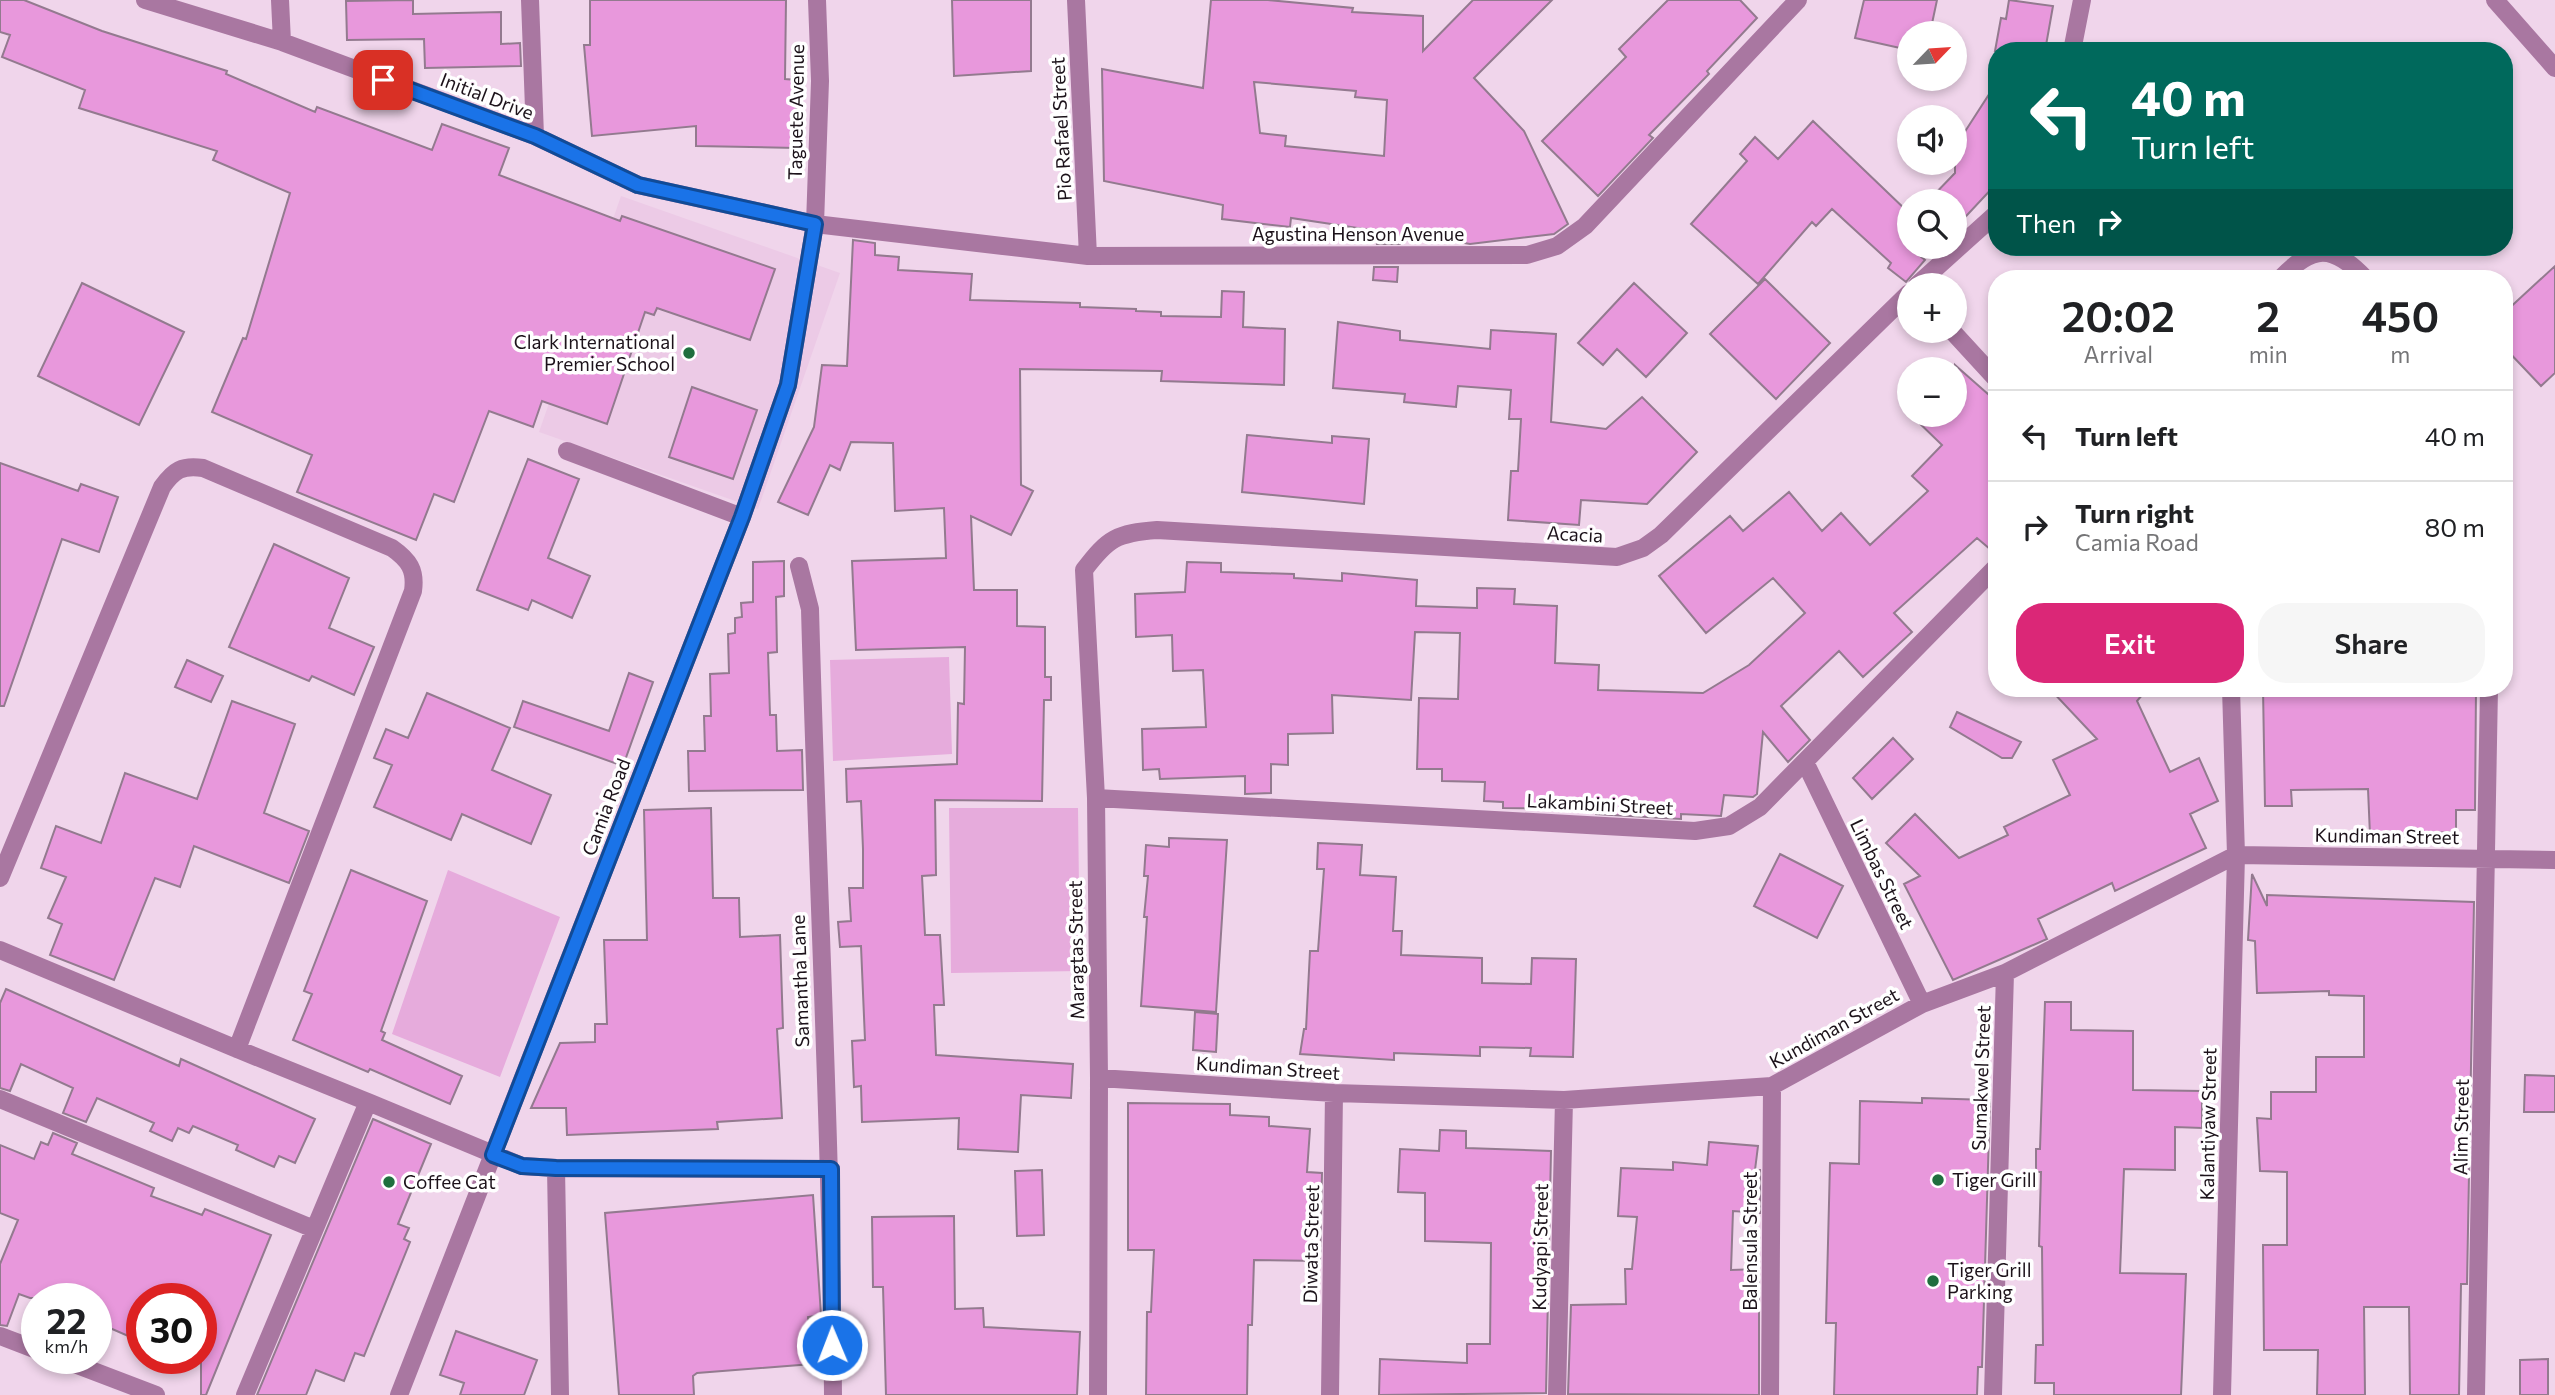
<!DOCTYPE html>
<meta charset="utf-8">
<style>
body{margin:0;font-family:Commissioner,sans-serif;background:#f6f6f6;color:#202124;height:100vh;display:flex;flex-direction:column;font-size:26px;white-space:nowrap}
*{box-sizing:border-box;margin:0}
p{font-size:23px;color:#757577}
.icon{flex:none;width:38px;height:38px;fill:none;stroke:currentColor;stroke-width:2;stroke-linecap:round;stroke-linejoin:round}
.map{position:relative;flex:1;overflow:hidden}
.details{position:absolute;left:1988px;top:270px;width:525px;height:427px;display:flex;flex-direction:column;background:#fff;border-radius:28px;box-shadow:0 4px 10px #0003}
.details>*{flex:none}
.top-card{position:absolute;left:1988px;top:42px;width:525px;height:214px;border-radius:28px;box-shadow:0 4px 10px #0003;background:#00695c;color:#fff;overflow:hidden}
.needle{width:46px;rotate:65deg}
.controls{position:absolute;left:1897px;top:21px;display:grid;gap:14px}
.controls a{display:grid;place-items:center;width:70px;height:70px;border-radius:50%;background:#fff;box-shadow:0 4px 10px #0003;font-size:35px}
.speed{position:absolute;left:21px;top:1283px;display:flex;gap:14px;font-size:35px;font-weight:700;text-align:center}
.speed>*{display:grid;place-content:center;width:91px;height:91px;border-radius:50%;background:#fff;box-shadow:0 4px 10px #0003;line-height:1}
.speed small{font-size:18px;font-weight:400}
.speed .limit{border:10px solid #d22;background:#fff;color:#111}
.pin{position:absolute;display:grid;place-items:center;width:60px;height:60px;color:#fff;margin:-30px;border-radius:14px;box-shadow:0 4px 10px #0006}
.me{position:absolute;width:77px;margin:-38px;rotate:359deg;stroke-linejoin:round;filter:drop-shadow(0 0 5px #0008)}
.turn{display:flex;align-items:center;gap:24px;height:147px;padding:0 28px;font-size:32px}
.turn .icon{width:91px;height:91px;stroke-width:2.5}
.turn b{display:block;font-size:49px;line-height:60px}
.then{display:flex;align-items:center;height:66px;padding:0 28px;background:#0003;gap:14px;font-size:26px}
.eta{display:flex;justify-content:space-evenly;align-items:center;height:119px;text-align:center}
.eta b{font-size:42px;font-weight:600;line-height:49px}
.cta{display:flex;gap:14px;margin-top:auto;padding:14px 28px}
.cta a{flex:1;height:80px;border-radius:28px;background:#db2777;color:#fff;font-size:28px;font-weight:600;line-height:80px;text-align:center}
.cta a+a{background:#f6f6f6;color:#202124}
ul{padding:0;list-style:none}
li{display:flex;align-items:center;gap:21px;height:91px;padding:0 28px;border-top:2px solid #e0e0e0}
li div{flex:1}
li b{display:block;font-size:26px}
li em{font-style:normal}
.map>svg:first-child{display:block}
.built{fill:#eccae6}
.green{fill:#e6abdc}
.building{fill:#e898dc;stroke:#937a8f;stroke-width:2;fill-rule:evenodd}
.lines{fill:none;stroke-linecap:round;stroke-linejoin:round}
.minor{stroke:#a977a1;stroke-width:18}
.route-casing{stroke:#114b97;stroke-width:18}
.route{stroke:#1a73e8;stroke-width:12}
.poi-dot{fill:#1f6e3e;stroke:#fff;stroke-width:2.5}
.labels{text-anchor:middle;stroke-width:7;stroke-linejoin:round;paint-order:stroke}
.street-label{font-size:19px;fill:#1c121a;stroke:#fff}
.poi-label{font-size:19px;fill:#1c121a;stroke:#fff;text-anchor:start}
</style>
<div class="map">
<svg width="2555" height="1395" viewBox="0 0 2555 1395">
<rect width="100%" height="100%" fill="#f0d5eb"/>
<path class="built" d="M621,196l219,77 -82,236 -219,-77z"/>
<path class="green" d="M949,657l3,97 -119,7 -3,-101z
M949,808h129l2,163 -129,2z
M448,870l112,47 -60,160 -108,-43z"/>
<path class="building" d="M0,0h24l78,31 125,40 -1,3 89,38 2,-5 115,43 10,-26 67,24 -10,27 121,46 2,-5 153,53 -25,71 -93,-32 -3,7 -9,-3 -38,112 -65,-23 -9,26 -44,-16 -35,91 -20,-8 -18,46 -119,-48 15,-37 -100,-43 31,-74 3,1 44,-146 -77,-33 4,-9 -138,-43 6,-18 -83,-33 8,-22 -10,-3z
M413,0v14l88,-2v32l19,-1 1,23 -96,2 -1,-29 -77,1 -1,-39z
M590,0h196l-1,79 12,1 -1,68 -100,-2v-20l-104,10 -8,-91h6z
M952,0h79v71l-77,5z
M1211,0h57l85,8 -1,4 71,4v35l50,-51h79l-78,78 50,53 44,93 -14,10 -84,10 -68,-12 -2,12h-23l1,-13 -87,-13 -1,9 -68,-8 1,-14 -119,-24 -2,-112 101,19zM1254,82l102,9 -1,6 32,3 -3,56 -99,-10 1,-10 -26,-3z
M1668,0h72l17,18 -50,53 2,3 -60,61 4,3 -55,58 -56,-55 84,-84 -7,-8z
M1864,0h73l-7,33h-21v17l-54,-12z
M2009,0l44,6 -8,45h-50l6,-33 5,1z
M1997,82v101l-42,45v-27h-27l27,-28v-26z
M1813,121l96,92v34l16,13 -19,22 -18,-14 3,-5 -59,-54 -16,17 -4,-4 -54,62 -67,-60 56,-63 -7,-7 15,-17 23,22z
M853,240l22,3v12l24,2 -1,13 74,4 -2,26 110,3v4l56,2v2l25,1v4l60,1 1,-26 22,1 -1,35 42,2 -1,56 -123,-4 1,-10 -142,-2 1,116 12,6 -22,44 -40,-19 3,74h43v36l28,1v50h6v23h-7l-2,101 -107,-1 1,75 -14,1 3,59h15l4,70h-10l2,50 137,9 -2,34 -50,-3 -3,57 -60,-3 1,-31 -97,4 -1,-36 -7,1 -2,-46 13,-1 -4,-94 -21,1 -2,-25 13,-1 -2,-33h14v-39l-2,-48 -14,1 -1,-33 111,-5 1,-61 6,1 1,-57 -109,3 -4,-89 94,-3 -2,-50 -49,3 -2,-68 -42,-1 -11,28 -10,-5 -22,50 -30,-13 36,-75 8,-62 25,1z
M2555,266v107l-14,13 -37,-39v-34z
M1374,267h24l-1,15 -24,-2z
M1765,279l65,64 -54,56 -66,-65z
M82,283l102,49 -45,93 -101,-49z
M1634,283l53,50 -41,44 -29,-28 -14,16 -25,-22z
M1338,322l62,9v9l90,9 1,-19 65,4 -5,88 55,7 36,-32 55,55 -50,52 -66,-4 -2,25 -71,-5 3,-49h7l3,-52h-12l2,-29 -53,-4 -2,21 -52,-5 1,-8 -72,-6z
M1955,365l42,37v153l-20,-17 -83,75 18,19 -49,45 -24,-26 -58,55 29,34 -22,22 -25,-30 -6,62 -4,3 -29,-2 -3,21 -40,-2v5l-85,-5v-5l-93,-1v-6l-19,-1 1,-19 -43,-1v-12h-25l2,-71 39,1 2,-66 -45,-1 -4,68 -79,-5 1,38 -45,1v31l-17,-1v29l-26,1v-18l-85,3 -1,-10 -16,1 -1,-41 64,-2 -3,-57 -30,1 -1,-36 -36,2 -1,-43 50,-2 2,-30 34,1v9l73,2v4l48,3v-8l75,7 -1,26 61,2v-20l38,1 -1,15 43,2 -2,57 44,2 -1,25 105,3 46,-28 56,-52 -32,-35 -67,55 -47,-57 71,-60 13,15 46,-39 33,39 19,-18 29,32 58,-54 -16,-15 30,-31 -31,-30h44z
M692,387l65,23 -24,69 -64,-22z
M1247,435l85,8v-7l37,3 -5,65 -122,-12z
M528,459l51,20 -31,79 42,18 -18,42 -40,-18 -4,10 -51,-20z
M0,463l78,28 3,-7 37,13 -19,55 -37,-13 -58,167h-4z
M274,544l75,34 -20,50 45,19 -20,48 -42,-19 -3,5 -80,-34z
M784,561v35l-8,1 1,55 -9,1 2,62h6l1,36 25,-1 1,40 -114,1 -1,-40h17l-1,-35h7l-1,-42 19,-1 -1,-39 7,-1v-15l7,-1 -1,-14 12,-1v-40z
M187,660l36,16 -12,26 -36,-15z
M629,673l24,9 -30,84 -109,-39 9,-26 86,30z
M2049,688h99l-11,13 33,71 29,-14 19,43 -28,13 16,34 -91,43 -3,-8 -74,36 9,20 -94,41 -49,-96 16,-8 -34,-33 29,-29 44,44 49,-23 -4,-8 66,-32 -17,-35 44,-21z
M2263,688h213l-1,122h-19v22l-86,3 -2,-46 -77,1 1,16h-27z
M427,693l83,35 -18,42 59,25 -20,49 -69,-30 -11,26 -77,-33 18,-42 -18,-7 12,-29 22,9z
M232,701l63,23 -31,89 45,18 -20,52 -95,-37 -14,41 -25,-9 -41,102 -64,-25 12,-31 -14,-6 18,-41 -25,-9 15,-42 45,17 24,-70 72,26z
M1957,712l64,30 -9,16h-10l-52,-31z
M1893,738l20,21 -41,40 -19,-21z
M711,808l2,90h26l1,39 40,-2 3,93 -6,1 5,89 -65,4 1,7 -151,6 -1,-27h-35l29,-65 35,-1v-18h12l-3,-84h43l-3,-130z
M1169,838l58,2 -11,172 -75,-6 6,-89h-3l4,-41h-4l2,-31 23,2z
M1318,843l44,2 -2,30 36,2 -3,54h9l-1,24 81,3v25l49,1 1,-26 44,1 -3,98 -43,-1 1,-8 -51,-1v9l-86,-3v7l-94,-6 4,-25h2l4,-78h8l6,-82h-7z
M1780,854l63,32 -26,52 -63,-32z
M351,870l76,31 -46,130 4,2 -3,7 80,36 -12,28 -80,-35 -2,3 -75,-32 19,-46 -8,-3z
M2252,874l15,32v-11l207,7 -7,382h-6l-2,111h-49l-1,-88h-45l1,88h-48l1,-45h-54l-1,-105h24v-73l-27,-1 -3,-53 14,1v-27h45v-35h48v-61l-35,-1v-4l-72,2 -2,-52 -7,-1z
M6,989l173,77 2,-7 134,60 -20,44 -16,-7 -5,11 -38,-17 2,-5 -45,-19 -4,7 -11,-5 -6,13 -22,-10 4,-8 -57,-25 -11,24 -23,-9 10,-25 -52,-24 -11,27 -10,-3v-85z
M2045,1002h26v28l62,1v59l69,1v37l-27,-1v43l-51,-1 -4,104 66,1 -5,121h-127v-12h-19l1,-38h7l-1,-98 -3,-1 2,-74h-5v-23h4z
M1195,1012l23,2 -2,38 -23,-2z
M2525,1075l30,1v36h-31z
M1922,1098l68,2 -8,267h-4l-1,28h-143l2,-72h-10l4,-160 29,1 1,-63 62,2z
M1128,1103l102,1v11l39,2v9l41,3 -3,43 15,1 -2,88 -66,-1 -2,65h-4l-1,70h-101l1,-83h4l3,-62h-26z
M373,1119l58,25 -33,80 11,4 -5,11 6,3 -46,114 -9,-3 -11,28 -28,-11 -10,25h-49z
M1440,1130l26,1v17l85,3 -5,242 -167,2 1,-36 87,4v-19h23l1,-101 -66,-2v-48l-27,-1 2,-43 39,2z
M53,1133l24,10 -5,11 82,34 -3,8 51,19 3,-6 66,26 -65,160h-5v-97h-59v44l-46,-20v-24h-66l-11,-4 -12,32 -7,-1v-61l18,-44 -18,-7v-68l34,14 7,-17 7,3z
M1709,1142l49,4 -3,24h5v43l-27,-2 -2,59 28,-1v126l-191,-1 3,-89 55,-1 -1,-35h7l5,-52 -19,-1 3,-48 52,2v-8l34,3z
M1042,1170l2,65 -27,1 -2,-65z
M813,1195l8,120 -13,2 4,47 -115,9 -4,3 1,19h-75l-14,-182z
M954,1216l1,93 28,-1 1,19 96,5 -3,63h-191l-3,-108h-10l-1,-70z
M456,1331l81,29 -13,35h-64l4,-12 -24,-8z
M2548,1359v36h-28v-35z"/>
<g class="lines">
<path class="minor" d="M145,0l137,42 253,94 103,49 177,39 273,32 439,-1 30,-9 28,-20 213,-226
M280,0l2,42
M530,0l5,136
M1076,0l12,256
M2495,0l60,68
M2072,51l10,-51
M2281,278c32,-33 51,-34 84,0
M1917,285l80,-72
M1952,331l45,49
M567,451l175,66
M799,566l11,43c7,262 21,524 23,786
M1805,762l117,242
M1096,798l599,33 34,-5 31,-19 237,-241
M0,878l162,-391c12,-17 20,-22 41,-19l189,80c17,12 24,22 21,43l-176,458 -237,-99
M237,1049l131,53 -123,293
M1099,1078l235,15 230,7 208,-14 150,-82 83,-31 231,-118 319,5
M0,1099l314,130
M368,1102l154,64 34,2
M0,1336l37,14
M59,1358l97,37
M399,1395l343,-878 46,-132 27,-161 5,-143 -3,-81
M560,1395l-4,-227 275,1
M1098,1395l1,-317 -3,-280 -12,-228c24,-32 33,-37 73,-40l460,27 26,-9 18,-13 248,-242
M1330,1395l4,-302
M1557,1395l7,-295
M1770,1395l2,-309
M1993,1395l12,-422
M2222,1395l14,-540 -5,-167
M2476,1395l13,-707"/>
</g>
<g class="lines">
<defs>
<path id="route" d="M383,80l152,56 103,49 177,39 -27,161 -46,132 -249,638 29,11 34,2 275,1 1,176"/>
</defs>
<use href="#route" class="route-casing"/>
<use href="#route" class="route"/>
</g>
<g class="poi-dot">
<circle cx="689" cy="353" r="7"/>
<circle cx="1938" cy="1180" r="7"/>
<circle cx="389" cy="1182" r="7"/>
<circle cx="1933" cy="1281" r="7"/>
</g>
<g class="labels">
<g class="street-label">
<text transform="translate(487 96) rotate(21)" y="7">Initial Drive</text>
<text transform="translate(796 112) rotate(-89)" y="7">Taguete Avenue</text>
<text transform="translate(1061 129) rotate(-93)" y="7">Pio Rafael Street</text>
<text x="1358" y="241">Agustina Henson Avenue</text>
<text transform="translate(1575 534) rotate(3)" y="7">Acacia</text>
<text transform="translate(1600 804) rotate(3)" y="7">Lakambini Street</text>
<text transform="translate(606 807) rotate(-69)" y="7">Camia Road</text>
<text transform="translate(2387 836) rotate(1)" y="7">Kundiman Street</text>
<text transform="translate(1882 874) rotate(64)" y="7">Limbas Street</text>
<text transform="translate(1076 950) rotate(-91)" y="7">Maragtas Street</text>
<text transform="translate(800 981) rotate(-92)" y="7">Samantha Lane</text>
<text transform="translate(1834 1028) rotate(-29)" y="7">Kundiman Street</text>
<text transform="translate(1268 1068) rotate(4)" y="7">Kundiman Street</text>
<text transform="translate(1981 1078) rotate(-88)" y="7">Sumakwel Street</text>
<text transform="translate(2208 1124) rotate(-89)" y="7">Kalantiyaw Street</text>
<text transform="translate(2461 1127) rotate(-89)" y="7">Alim Street</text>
<text transform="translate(1750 1241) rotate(-90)" y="7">Balensula Street</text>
<text transform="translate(1311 1244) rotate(-89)" y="7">Diwata Street</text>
<text transform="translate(1540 1247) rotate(-89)" y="7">Kudyapi Street</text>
</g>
<g class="poi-label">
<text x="675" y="349" text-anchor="end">Clark International<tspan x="675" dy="22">Premier School</tspan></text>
<text x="1952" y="1187">Tiger Grill</text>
<text x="403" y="1189">Coffee Cat</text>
<text x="1947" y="1277">Tiger Grill<tspan x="1947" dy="22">Parking</tspan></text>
</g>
</g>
</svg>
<div class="controls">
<a><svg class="needle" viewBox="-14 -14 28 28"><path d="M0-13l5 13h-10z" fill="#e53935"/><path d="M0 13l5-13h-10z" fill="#757577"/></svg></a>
<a><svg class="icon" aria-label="sound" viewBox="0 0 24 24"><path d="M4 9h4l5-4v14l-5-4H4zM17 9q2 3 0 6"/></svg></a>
<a><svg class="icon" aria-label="search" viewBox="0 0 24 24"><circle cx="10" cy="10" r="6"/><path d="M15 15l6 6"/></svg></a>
<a>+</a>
<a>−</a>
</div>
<div class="speed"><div>22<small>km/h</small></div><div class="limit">30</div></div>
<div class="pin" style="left:383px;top:80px;background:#d93025"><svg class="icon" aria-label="arrive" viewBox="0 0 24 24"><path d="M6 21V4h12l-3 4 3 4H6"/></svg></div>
<svg class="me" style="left:832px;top:1345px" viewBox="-20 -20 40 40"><circle r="17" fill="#1a73e8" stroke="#fff" stroke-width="3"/><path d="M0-11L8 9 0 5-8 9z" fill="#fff"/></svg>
<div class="top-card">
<div class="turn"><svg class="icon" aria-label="left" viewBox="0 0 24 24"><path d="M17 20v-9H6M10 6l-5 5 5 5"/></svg><div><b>40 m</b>Turn left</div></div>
<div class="then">Then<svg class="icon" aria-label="right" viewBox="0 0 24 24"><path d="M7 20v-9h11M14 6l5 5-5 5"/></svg></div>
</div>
<section class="details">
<div class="eta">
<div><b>20:02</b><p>Arrival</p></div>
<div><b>2</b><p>min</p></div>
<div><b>450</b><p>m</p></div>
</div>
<ul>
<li><svg class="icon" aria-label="left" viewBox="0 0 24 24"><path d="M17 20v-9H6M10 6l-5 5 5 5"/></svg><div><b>Turn left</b></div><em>40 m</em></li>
<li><svg class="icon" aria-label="right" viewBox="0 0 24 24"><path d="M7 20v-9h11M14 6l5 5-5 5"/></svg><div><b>Turn right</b><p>Camia Road</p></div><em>80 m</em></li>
</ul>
<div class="cta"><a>Exit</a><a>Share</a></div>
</section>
</div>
